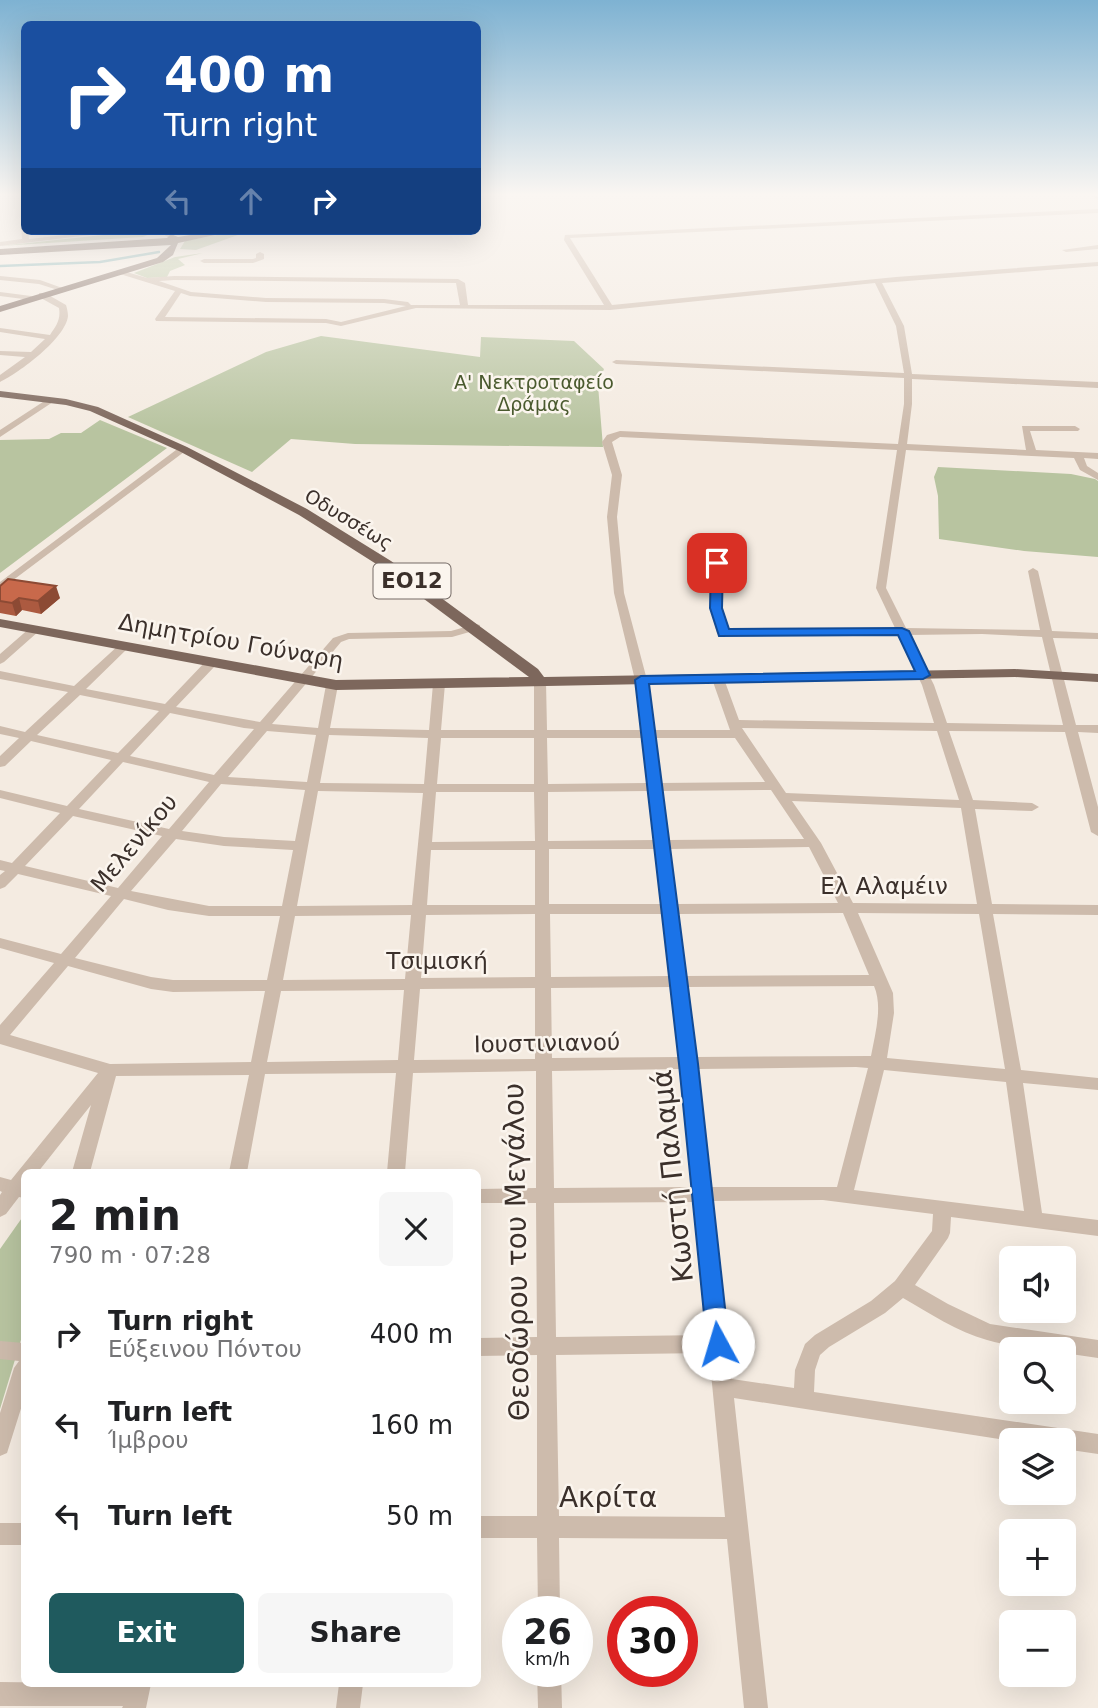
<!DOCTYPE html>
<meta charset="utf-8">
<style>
body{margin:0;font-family:"DejaVu Sans",sans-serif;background:#f6f6f6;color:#202124;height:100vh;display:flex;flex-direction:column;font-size:26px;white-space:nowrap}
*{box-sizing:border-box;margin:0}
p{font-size:23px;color:#757577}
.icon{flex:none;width:38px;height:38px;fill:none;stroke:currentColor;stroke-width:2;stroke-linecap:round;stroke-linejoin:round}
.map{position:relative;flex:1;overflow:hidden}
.sheet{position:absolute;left:21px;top:1169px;width:460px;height:518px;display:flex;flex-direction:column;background:#fff;border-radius:10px;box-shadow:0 7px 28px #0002}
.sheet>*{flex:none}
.top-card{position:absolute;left:21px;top:21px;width:460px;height:214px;border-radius:10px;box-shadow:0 7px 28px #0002;background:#1a4fa0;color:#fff;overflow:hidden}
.controls{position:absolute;left:999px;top:1246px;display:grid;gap:14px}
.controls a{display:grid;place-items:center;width:77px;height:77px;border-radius:10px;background:#fff;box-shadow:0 7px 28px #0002;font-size:35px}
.speed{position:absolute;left:502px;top:1596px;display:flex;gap:14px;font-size:35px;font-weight:700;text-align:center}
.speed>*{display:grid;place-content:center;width:91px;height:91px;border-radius:50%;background:#fff;box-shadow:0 7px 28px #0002;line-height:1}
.speed small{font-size:18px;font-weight:400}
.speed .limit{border:10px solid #d22;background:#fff;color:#111}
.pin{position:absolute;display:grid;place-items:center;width:60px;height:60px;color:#fff;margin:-30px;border-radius:14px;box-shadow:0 4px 10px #0006}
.me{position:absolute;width:77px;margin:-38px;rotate:354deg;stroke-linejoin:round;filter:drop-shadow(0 0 5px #0008)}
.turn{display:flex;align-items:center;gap:24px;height:147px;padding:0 28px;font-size:32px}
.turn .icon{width:91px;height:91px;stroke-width:2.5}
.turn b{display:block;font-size:49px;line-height:60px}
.lanes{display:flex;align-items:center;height:66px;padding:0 28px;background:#0003;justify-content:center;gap:35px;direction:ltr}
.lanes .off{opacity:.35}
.round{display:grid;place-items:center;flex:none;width:74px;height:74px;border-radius:10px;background:#f6f6f6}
.overview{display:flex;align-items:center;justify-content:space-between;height:119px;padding:0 28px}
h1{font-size:42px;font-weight:700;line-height:52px}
.action{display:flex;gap:14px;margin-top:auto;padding:14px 28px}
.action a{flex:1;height:80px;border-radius:10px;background:#1f5a5e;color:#fff;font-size:28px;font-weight:700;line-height:80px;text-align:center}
.action a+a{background:#f6f6f6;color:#202124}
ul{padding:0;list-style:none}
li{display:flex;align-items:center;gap:21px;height:91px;padding:0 28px}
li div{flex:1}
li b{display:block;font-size:26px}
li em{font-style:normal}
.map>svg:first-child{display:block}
.green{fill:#b8c4a0}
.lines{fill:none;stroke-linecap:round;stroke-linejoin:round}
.stream{stroke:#7fb0b2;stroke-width:2.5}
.minor{fill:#cdbbac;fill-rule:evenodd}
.major{fill:#7d675c;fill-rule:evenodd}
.wall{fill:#ac5a40}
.shaded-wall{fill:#8c4a34}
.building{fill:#c8694b;stroke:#8c4a34;stroke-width:2}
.route{fill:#1a73e8;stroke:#114b97;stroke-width:2}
.labels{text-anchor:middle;stroke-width:5;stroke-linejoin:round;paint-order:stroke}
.far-park-label{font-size:19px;fill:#4a5a2e;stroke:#fbf5ee}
.far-street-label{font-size:19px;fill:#3b302b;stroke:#fbf5ee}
.shield{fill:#fbf5ee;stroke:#756b66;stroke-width:2}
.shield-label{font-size:21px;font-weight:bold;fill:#3b302b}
.street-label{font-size:23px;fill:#3b302b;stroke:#fbf5ee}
.near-street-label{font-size:28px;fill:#3b302b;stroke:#fbf5ee}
</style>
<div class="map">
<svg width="1098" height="1708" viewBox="0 0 1098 1708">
<rect width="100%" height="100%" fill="#f4ebe1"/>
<path class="green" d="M238,231h11l-53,19 -16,-1 5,-8z
M131,232l21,1 -9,4 -143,9z
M203,253l-25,6 7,6 -15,6 -3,6 -20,1 -13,-5 41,-16z
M321,336l159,21 1,-20 93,4 30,28 -6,16 5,62 -248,-3 -64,-5 -39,33 -124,-55 138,-65z
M100,420l67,28 -167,125v-133l49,-1 12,-6h20z
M938,467l133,7 24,5 3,2v76l-74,-6 -85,-12 -1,-43 -4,-19z
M24,1215v115l-24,79v-160z"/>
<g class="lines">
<path class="stream" d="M0,266l100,-4 59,-10"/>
<path class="minor" d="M1092,193h6v7l-2,-1z
M1098,209v4l-528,25 42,67 284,-28 202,-15v4l-216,17 22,43 8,48 186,8v6l-186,-9v25l-5,40 119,6 -4,-24h53l5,3 -2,2h-48l6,19 62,3v6l-14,-1 3,8 11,7v7l-18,-10 -6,-12 -168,-8 -20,138 20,40 134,2 -12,-59 5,-3 5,3 14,60 46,2v6l-45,-1 23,87h22v8l-20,-1 20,75v29l-7,-4 -26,-100 -116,-1 24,69 59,3 7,4 -7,4 -57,-2 17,95 106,1v10l-105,-1 28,156 77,8v12l-75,-7 19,130 56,7v16l-147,-19 -1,16 -2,5 -33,47 33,19 42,20 108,16v18l-34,-5v-4c-25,0 -53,-2 -77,-9 -29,-8 -58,-27 -84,-42l-18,15 -56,34 -9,8 -5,15 -1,22 284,42v20l-34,-5v-9l-52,1 -278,-43 34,310h-24l-17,-169 -168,-1 1,74h-22l-1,-74h-59v-22h59v-161l-59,1v-18l59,-1 -1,-134h-58v-14l58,-1v-117l-123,2 -8,99h-18l9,-99 -131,1 -18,98h-18l20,-97 -133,1 -26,96h-18l19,-67 -53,67h-14v26l-5,-1 -13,17 -6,3v-22l2,-3 -2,-1v-14l11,3 87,-107 -98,-29v-19l54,-62 -54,-15v-10l61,16 50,-58 -93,-22 -13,13 -5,2v-14l5,-4 -5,-1v-10l12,3 48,-50 -60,-15v-8l67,16 44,-46 -80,-19 -26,25 -5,1v-11l19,-18 -19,-4v-8l25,6 43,-40 -68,-13v-8l74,15 46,-42 4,-1 6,3 -2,2 -42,41 79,15 42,-44 4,-1 6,4 -2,3 -39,41 84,15 73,-84 15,-5 103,-2 25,-7 4,1v4l-28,8 -103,2 -8,3 -69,82 46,4 8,-43 6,-4 6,4 -8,43 99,2 4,-46 6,-4 6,4 -4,46h93v-48l6,-4 6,4 1,48h94l-6,-50 -21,-87 -7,-76 5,-42 -10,-33 5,-7 13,-4 278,13 6,-40v-26l-288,-14 -4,-2 4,-2 288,13 -8,-47 -21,-43 -265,27 -194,-2 -75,18 -15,-3 -170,-2 -1,-2 20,-28 -55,-17v-4l27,8 27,-2 284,3 7,4 3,22h136l-40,-65 1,-5zM174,280l282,3 4,22h-49l-3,-3 -24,-3 -118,-1 -75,-6 -32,-11zM181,293l9,3 76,6 118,1 22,3 -65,16 -15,-3 -161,-2zM620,437l277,13 -21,138 19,40 -167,2 -6,-22v-45l-5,-3 -5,3 -2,45 7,25 6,3 175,-1 24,50 12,38 -195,-3 -15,-41 -6,-4 -6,4 18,51h-76l-7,-50 -23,-87 -7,-76 5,-42 -10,-33zM982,634l60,3 21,88 -116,-2 -13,-38 -25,-50zM80,695l79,16 -41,42 -81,-18zM170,713l74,15 10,1 -40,46 -84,-19zM742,728l195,3 22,69 -173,-7zM267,731l49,4 -9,47 -79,-5zM329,735l99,3 -4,46 -104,-1zM441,738h93v46h-97zM547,738h95l5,45 -99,1zM655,738h80l30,44 -105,1zM123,762l86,20 -40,47 -90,-20zM221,784l84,6 -10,51 -71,-4 -42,-6zM771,790l33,49 -136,1 -7,-49zM318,791l105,2 -11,112 -115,1zM648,791l6,49 -106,1v-49zM436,792h98l1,49 -103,1zM792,801l169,7 16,96 -124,-1 -32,-60zM73,816l89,20 -44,52 -93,-22zM176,839l48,7 69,4 -11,56h-73l-78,-15zM809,847l29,56 -162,1 -7,-55zM549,849h106l7,55h-113zM431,850h104v55h-108zM124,899l44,11 41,6h71l-13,64h-94l-22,-3 -76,-19zM843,913l26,62 -183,1 -8,-62zM858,913l121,1 26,155 -118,-11 7,-45 -1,-20zM535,914v63l-114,1 5,-63zM550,914h113l7,62 -119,1zM411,915l-6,64 -122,1 12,-64zM68,966l83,23 22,3 92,-1 -14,71 -141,2 -100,-29zM874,986c9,21 1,48 -3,70l-175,1 -9,-70zM672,987l8,70 -128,1 -1,-70zM535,988v71l-121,1 6,-71zM404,990l-6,70 -131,2 14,-71zM856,1067l12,1 -31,119h-126l-13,-118zM681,1069l12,118 -139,1 -2,-117zM884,1070l122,12 18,129 -170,-21zM823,1200l110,14 -1,17 -37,50 -24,20 -56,34 -10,9 -10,26 -1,18 -62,-9 -20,-178zM694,1202l13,133 -151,2 -2,-134zM709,1353l16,164 -166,-1 -3,-161z
M24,223v8h4l1,8 71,-8h22l-122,15v-4l22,-3 -1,-14z
M159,231h8l7,6 -5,1z
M1098,245v4l-32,3 -4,-2z
M260,252l4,2v5l-11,4h-49l-4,-2 4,-2h49l3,-1v-4z
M0,276l40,4 25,9 -4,2 -22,-7 -39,-4z
M0,292l31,4 4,2 -4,2 -31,-4z
M39,293h6l21,12c1,3 2,8 2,11 -2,22 -49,57 -68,66v-7l25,-18 -25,-2v-4l31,1 14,-13 -45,-7v-4l50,7c6,-9 11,-15 9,-27l-20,-11z
M49,398l7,2 -56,37v-7z
M180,447l8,2 -188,141v-8z
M35,626l4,1v4l-35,31 -4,2v-10l31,-27z
M0,1341l24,2v56l-17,54 -7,3v-43l14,-45 5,-7 -19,-2z
M0,1523h24v22h-24z
M537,1671h24l1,37h-24z
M0,1682l151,2 -5,24h-24l1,-2h-123z
M339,1684h24l-3,24h-24z"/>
<path class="major" d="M215,231h19l-56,12 -5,12 -10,7 -163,50v-6l157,-48 14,-13 -171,10v-6l167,-11 4,-4 7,3z
M0,391l66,8 32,8 89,40 120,62 84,52 147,108 6,8 471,-8 83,5v8l-83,-5 -679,13 -336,-63v-8l336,61 193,-3 -148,-110 -82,-52 -120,-64 -89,-40 -24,-6 -66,-8z"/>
</g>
<path class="wall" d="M0,586l60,12 -19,16 -19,-4 -6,6 -16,-3z"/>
<path class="shaded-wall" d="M56,586l4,12 -19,16 -3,-13z
M19,598l3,12 -6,6 -4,-13z"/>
<path class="building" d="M8,579l48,7 -18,15 -19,-3 -7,5 -12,-2v-15z"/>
<linearGradient id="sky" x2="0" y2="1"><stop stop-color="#7eb2d2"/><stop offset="0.45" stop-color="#faf6f2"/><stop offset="1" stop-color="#faf6f2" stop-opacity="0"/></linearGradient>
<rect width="1098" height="432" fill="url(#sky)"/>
<path class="route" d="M717,559l6,4 -1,45 7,21 173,-1 7,3 21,44 -7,4 -274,5 49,380 31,280 -3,7 -8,3 -8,-3 -3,-7 -28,-280 -44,-384 6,-4 274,-5 -17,-36 -179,1 -9,-28 1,-45z"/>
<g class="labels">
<g class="far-park-label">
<text x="534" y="389">Α' Νεκτροταφείο<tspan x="534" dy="22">Δράμας</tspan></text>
</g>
<g class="far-street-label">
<text transform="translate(349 519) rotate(31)" y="7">Οδυσσέως</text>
</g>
<rect class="shield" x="373.5" y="563.5" width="77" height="35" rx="5"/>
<g class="shield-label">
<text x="412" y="588">ΕΟ12</text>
</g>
<g class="street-label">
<text transform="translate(231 641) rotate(10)" y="8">Δημητρίου Γούναρη</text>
<text transform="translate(134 843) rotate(-50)" y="8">Μελενίκου</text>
<text x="884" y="894">Ελ Αλαμέιν</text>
<text x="437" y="969">Τσιμισκή</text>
<text transform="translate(547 1043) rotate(-1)" y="8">Ιουστινιανού</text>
</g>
<g class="near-street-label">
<text transform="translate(672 1176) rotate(-96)" y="10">Κωστή Παλαμά</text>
<text transform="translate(516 1252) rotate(-91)" y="10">Θεοδώρου του Μεγάλου</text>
<text x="608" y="1507">Ακρίτα</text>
</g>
</g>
</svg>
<div class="controls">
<a><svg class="icon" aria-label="sound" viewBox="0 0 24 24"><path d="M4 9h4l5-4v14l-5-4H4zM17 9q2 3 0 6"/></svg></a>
<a><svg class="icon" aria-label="search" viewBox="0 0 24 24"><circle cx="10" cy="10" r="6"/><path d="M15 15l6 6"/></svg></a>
<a><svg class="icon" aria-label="layers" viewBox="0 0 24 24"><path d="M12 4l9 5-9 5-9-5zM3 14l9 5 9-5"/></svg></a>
<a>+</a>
<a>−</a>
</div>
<div class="speed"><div>26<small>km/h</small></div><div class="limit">30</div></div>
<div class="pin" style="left:717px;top:563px;background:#d93025"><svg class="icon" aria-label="arrive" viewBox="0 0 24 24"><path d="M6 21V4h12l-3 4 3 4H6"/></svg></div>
<svg class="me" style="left:718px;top:1344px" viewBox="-20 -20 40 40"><circle r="19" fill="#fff"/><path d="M0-13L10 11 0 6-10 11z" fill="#1a73e8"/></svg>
<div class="top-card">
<div class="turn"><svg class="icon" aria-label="right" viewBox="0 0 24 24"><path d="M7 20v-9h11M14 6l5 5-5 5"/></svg><div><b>400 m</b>Turn right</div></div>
<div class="lanes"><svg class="icon off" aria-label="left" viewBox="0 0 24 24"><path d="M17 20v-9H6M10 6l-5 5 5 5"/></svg><svg class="icon off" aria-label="ahead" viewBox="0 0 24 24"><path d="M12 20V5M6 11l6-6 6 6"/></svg><svg class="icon" aria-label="right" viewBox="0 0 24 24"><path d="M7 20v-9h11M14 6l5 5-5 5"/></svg></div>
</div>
<section class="sheet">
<div class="overview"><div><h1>2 min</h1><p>790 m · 07:28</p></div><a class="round"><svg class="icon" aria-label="close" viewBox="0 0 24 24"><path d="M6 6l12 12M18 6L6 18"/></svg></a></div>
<ul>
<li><svg class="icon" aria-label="right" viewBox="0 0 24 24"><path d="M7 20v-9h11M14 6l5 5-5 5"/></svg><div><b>Turn right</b><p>Εύξεινου Πόντου</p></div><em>400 m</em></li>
<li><svg class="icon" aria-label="left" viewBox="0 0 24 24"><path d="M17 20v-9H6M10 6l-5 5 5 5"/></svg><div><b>Turn left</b><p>Ίμβρου</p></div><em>160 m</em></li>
<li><svg class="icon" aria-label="left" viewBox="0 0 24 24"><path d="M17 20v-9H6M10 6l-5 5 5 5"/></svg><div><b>Turn left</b></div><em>50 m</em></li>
</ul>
<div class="action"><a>Exit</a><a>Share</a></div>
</section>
</div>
